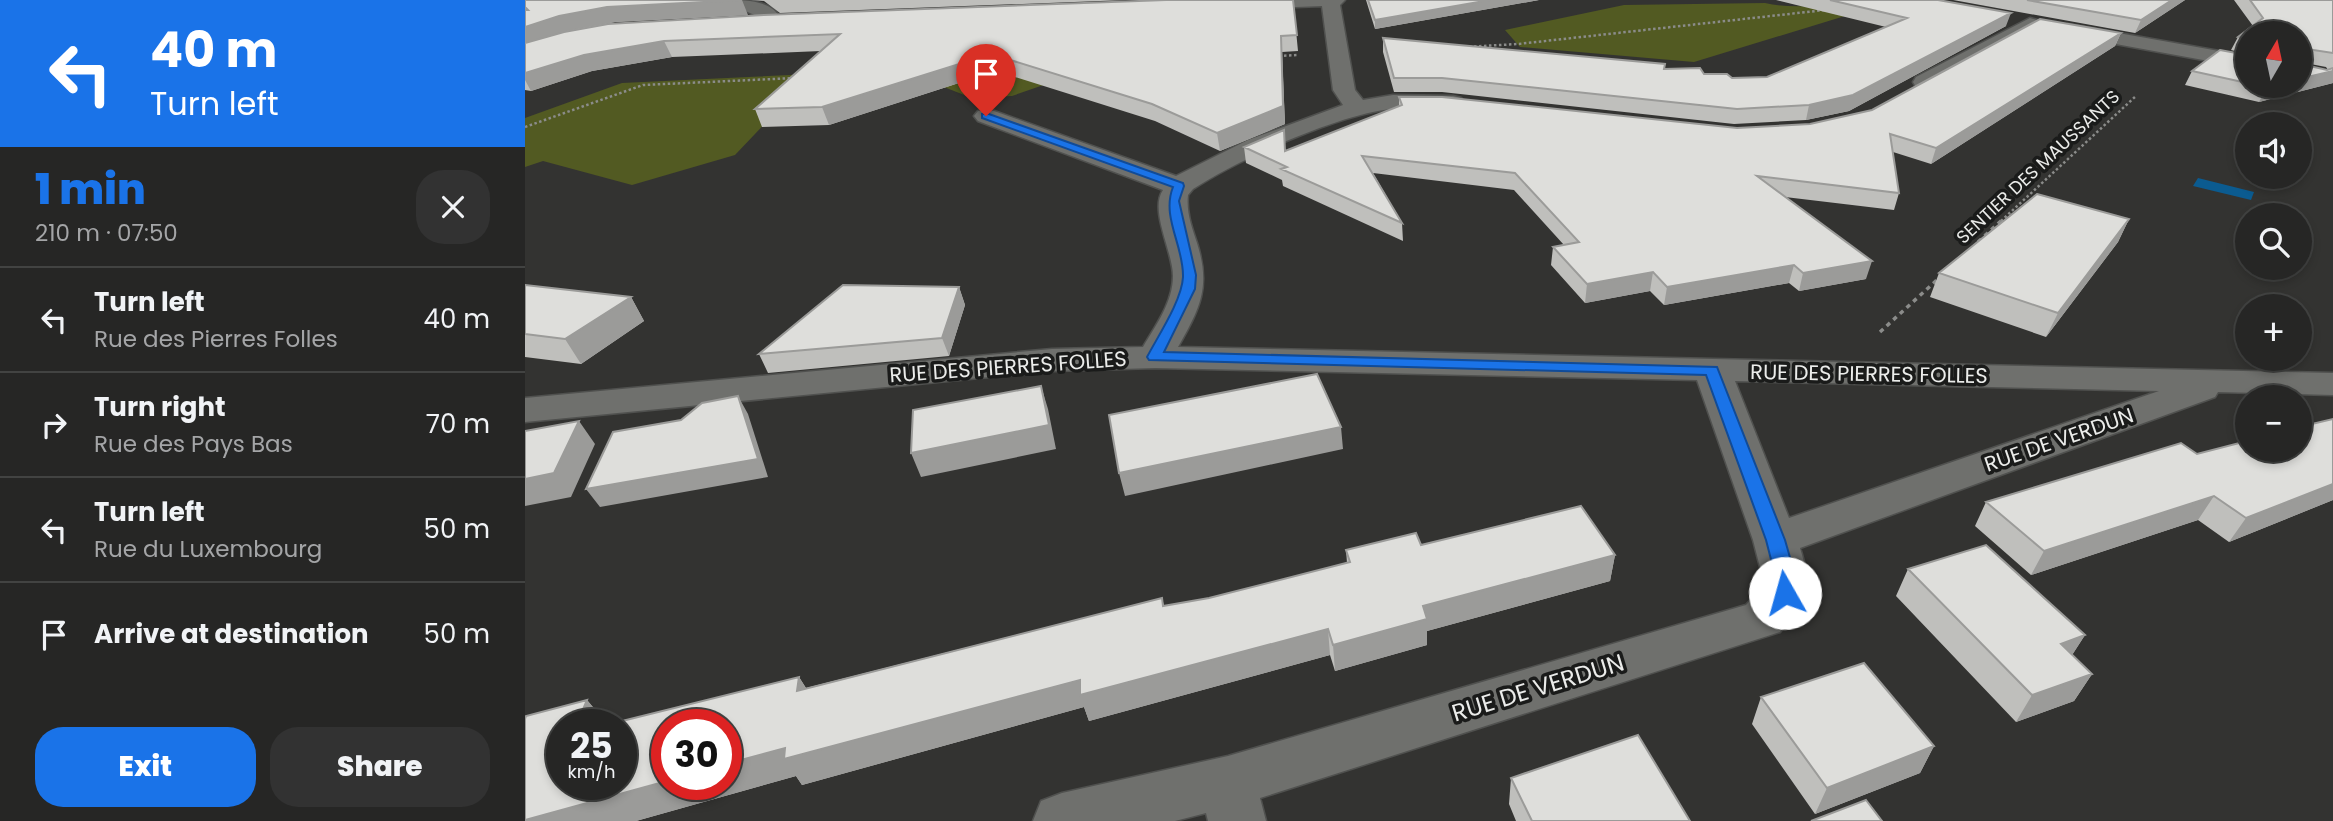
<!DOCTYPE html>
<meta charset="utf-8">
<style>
body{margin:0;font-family:Poppins,sans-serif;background:#323232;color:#f1f3f6;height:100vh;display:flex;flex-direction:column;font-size:26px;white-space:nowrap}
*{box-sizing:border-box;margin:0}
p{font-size:23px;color:#a4a5a7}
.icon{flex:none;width:38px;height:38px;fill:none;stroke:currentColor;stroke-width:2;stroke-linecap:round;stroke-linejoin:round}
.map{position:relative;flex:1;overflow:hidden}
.side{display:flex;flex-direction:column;background:#262625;width:525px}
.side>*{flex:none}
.banner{background:#1a73e8;color:#fff;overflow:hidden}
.needle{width:46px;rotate:9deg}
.buttons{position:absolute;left:1710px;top:21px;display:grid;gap:14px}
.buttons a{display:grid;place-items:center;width:77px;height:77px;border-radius:50%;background:#262625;box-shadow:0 4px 10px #0003,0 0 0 2px #424342;font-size:35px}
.speed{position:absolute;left:21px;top:709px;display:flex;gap:14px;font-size:35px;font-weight:700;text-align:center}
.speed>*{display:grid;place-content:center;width:91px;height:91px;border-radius:50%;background:#262625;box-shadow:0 4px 10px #0003,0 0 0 2px #424342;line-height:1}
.speed small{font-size:18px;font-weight:400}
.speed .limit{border:10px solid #d22;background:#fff;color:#111}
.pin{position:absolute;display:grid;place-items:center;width:60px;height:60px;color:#fff;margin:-72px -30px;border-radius:50% 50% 50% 0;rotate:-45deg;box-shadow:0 0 7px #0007}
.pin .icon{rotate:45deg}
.me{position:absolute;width:77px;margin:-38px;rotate:353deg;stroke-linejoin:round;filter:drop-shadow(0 0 5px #0008)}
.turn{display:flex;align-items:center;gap:24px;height:147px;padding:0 35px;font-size:32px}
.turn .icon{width:91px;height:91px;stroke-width:2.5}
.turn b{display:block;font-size:49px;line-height:60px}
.round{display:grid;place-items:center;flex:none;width:74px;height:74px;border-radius:28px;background:#323232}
.summary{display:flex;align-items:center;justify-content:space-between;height:119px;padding:0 35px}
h1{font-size:42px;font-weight:800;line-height:52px;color:#1a73e8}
.button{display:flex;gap:14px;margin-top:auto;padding:14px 35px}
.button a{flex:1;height:80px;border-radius:28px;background:#1a73e8;color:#fff;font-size:28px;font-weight:800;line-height:80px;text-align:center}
.button a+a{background:#323232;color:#f1f3f6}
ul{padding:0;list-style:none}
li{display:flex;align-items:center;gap:21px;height:105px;padding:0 35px;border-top:2px solid #424342}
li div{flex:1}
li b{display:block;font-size:26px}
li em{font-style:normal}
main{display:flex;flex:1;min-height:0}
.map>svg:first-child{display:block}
.green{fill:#525a22}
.water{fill:#0b5b90}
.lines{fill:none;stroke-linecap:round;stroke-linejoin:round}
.street-casing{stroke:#50514f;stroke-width:3}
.path-far1{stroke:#8b8c8a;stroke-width:2.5;stroke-dasharray:2.5 2.5;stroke-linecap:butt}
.path{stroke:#8b8c8a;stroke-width:3.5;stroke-dasharray:4.5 4.5;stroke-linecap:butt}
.street{fill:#6f706d;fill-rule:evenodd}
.wall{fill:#bfbfbc;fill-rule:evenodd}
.shaded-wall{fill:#9b9b99}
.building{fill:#dededb;stroke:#9b9b99;stroke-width:2}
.route{fill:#1a73e8;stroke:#114b97;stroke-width:2}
.labels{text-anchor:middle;stroke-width:7;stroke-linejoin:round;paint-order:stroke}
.far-street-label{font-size:18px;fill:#ebecea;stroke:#1a1b1a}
.street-label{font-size:21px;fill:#ebecea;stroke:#1a1b1a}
.near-street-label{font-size:24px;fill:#ebecea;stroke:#1a1b1a}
</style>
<main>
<section class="side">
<div class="banner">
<div class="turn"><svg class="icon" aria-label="left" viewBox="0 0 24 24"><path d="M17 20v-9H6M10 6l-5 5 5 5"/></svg><div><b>40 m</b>Turn left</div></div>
</div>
<div class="summary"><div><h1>1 min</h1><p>210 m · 07:50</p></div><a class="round"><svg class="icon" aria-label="close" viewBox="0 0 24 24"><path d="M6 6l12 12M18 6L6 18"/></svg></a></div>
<ul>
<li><svg class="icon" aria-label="left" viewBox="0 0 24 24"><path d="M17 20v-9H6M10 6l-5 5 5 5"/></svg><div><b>Turn left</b><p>Rue des Pierres Folles</p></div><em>40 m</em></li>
<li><svg class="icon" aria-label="right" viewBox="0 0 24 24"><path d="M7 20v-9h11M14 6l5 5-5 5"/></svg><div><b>Turn right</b><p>Rue des Pays Bas</p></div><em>70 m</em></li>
<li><svg class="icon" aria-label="left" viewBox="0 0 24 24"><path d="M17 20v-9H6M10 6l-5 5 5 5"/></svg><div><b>Turn left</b><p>Rue du Luxembourg</p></div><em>50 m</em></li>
<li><svg class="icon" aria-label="arrive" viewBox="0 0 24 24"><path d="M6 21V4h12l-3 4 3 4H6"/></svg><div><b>Arrive at destination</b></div><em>50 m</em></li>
</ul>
<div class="button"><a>Exit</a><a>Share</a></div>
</section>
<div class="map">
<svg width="1808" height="821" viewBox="0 0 1808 821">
<rect width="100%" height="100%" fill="#333331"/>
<path class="green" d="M1240,3c31,8 64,-3 93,9l-164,50 -174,-15 -15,-17 119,-25z
M597,58l-110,38 -40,2 -59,-23z
M287,74l-77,81 -103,30 -89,-24 -18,6v-49l97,-35z"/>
<path class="water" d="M1673,178l56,14 -3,8 -58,-14z"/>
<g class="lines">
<defs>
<path id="street" d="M202,0c16,0 43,0 52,16l36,-1 10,6 -10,6 -45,1 -7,-2 -2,-8 -31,-14z
M711,0h109l-5,5 15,85 8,10 30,-5 60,1 8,2 4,5 -4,5 -8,2c-20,0 -40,-2 -60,-1 -52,4 -156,51 -200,80l-5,6c-2,17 4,33 9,48 14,44 3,65 -19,104l1155,26v22l-115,-3 -3,5 -415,151c14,46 10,48 -20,84l-520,166 6,23h-58l-2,-8 -31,8h-142l8,-20 21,-8 166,-37 518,-151 15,-17 1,-13 -9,-35 -56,-160 -542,-12 -103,3 -527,51v-24l527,-49 91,-2c13,-22 30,-45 30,-71 0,-24 -24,-66 -10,-86l-185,-69 -4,-5 4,-5h16l182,65 72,-36 95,-35 -10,-15 -11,-84 -80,3 -9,-5zM1210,381l424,10 -370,127z
M1505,18l7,2 3,4 -3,4 -105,59h-16l-3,-5 3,-5z
M1543,24l179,32v12l-186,-34 -3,-4z"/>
</defs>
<use href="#street" class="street-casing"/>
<path class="path-far1" d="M939,47l54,-3 307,-34
M754,56l19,-1
M0,127l118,-42 152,-7
M1476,221l135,-125"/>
<path class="path" d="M1453,242l25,-23
M1355,332l58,-53"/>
<use href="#street" class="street"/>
</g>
<path class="wall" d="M0,0l223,15 -133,7 -34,7 712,-29 5,51 -16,1 3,72 -65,27 -65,-30 -159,-50 -167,54 -67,2 -7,-18 66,-58 -149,6 -80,14 -61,20 -6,-1z
M226,0h375l-346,13 -16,-12z
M841,0h173l-164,29z
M1251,0h162l68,26 -157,85 -43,9 -72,4 -292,-32h-48l-11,-40v-14l281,31 68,9 35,-1 119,-50z
M1428,0h232l-50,33z
M1709,0h99v83l-74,19 -74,-17 7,-14 55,-16v31h52v-53h-52v21l-16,-4 7,-13 15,-11zM1780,63l21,4 2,3 -23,-5z
M1596,33l-6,13 -184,118 -38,-12 6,41 -5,17 -109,-13 81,82 -67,12 -10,-8 -125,22 -14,-14 -65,12 -34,-38 2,-18 11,-2 -50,-55 -141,-17 29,50 1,18 -120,-55 -1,-6 -36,-17 -2,-16 42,4 113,-45v-9l338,31 73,-4 62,-14z
M1604,219l-11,23 -72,95 -116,-40 9,-24z
M0,285l106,12 13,24 -63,43 -56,-7z
M434,287l6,18 -16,51 -181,17 -9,-19z
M1808,419v81l-104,42 -31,-22 -167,55 -56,-49 11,-24 211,-48z
M1056,506l34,49 -5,26 -183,50v14l-92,26 -5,-16 -241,66 -5,-14 -282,78 -6,-9 -160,45h-111v-102l1,-3 61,-16 20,24h-45v60h59v-60h-11l189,-47 7,11 356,-90 2,8 45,-8 138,-35 -1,-13 70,-17 5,12zM142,724h59v60h-59z
M1383,569l177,66 -13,20 20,19 -18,27 -58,21 -120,-126z
M1236,697l173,49 -14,27 -105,41 -63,-90z
M986,778l179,43h-174l-7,-17z"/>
<path class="shaded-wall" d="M217,0l6,15 -133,7 -48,9 -42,14v-18l34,-11 48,-9z
M965,0h49l-164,29v-9z
M1647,0h13l-50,33 6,-13z
M1486,13l-5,13 -157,85 -43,9 3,-15z
M1596,33l-6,13 -184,118 5,-16z
M756,36l4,88 -65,27 -3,-18z
M139,41l8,16 -80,14 -61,20 -6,-11v-7l59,-18z
M466,54l5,17 -167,54 -7,-18z
M1808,71v12l-74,19 8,-15 5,-1h27v-7z
M1604,219l-11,23 -72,95 12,-24z
M1347,261l-6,18 -67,12 4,-18z
M1269,265l-5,18 -125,22 3,-18z
M1128,272l-3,19 -65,12 2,-19z
M434,287l6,18 -16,51 -7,-18z
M106,297l13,24 -63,43 -16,-25z
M516,386l7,23 8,40 -135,28 -10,-24z
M213,396l10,18 20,63 -168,30 -14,-18z
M54,421l16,23 -24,53 -46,9v-27z
M816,427l2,22 -218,47 -6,-23z
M1808,484v16l-104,42 17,-24z
M1689,496l-16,24 -167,55 13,-24z
M1090,555l-5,26 -183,50v14l-92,26 -2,-26 90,-39z
M803,629l2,26 -241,66 -5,-14 -282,78 -6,-9 -160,45h-111v-1l142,-39v3h59v-20l59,-16 295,-68z
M1560,635l-18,28 -6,-19z
M1567,674l-18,27 -58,21 16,-27z
M274,677l16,26 -18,-12z
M62,700l20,24h-30z
M1409,746l-14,27 -105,41 12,-26z"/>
<path class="building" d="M0,0h217l-135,7 -48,9 -34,11v-17h3l-3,-3z
M641,0h127l4,35 -16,1 2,70 -66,27 -65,-29 -161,-50 -169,53 -67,2 85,-75 -176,7 -80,14 -59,18v-30l39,-11 44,-8 156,-9z
M843,0h122l-115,20z
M1305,0h108l73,13 -158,82 -44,10 -72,4 -295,-31h-48l-11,-40 282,26 -1,5 36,-1 4,6h23l5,4 35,-1 140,-59z
M1502,0h145l-31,20z
M1725,0h83v53l-26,-4 -3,2 1,14 22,5 6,-2v3l-34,8v-46h-52v6l-9,-2 25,-19z
M1515,19l81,14 -185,115 -46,-14 9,59 -142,-17 115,85 -69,12 -9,-8 -127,22 -14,-15 -66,12 -34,-37 26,-5 -64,-69 -153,-17 40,67 -121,-54 6,-2 -43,-20 40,-17 1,21 117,-46 -3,-8h43l295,31 73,-4 62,-14z
M1695,50l27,5v28l-55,-12z
M1512,194l92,25 -71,94 -119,-40z
M0,285l106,12 -66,42 -40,-5z
M318,285l116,2 -17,51 -183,16z
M792,374l24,53 -222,46 -10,-58z
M516,386l8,39 -138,28 2,-43z
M213,396l20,63 -172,30 27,-57 68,-12 21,-17z
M1808,419v65l-87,34 -32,-22 -170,55 -58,-49 195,-59 16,11 50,-13v9h52v-23z
M54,421l-25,52 -29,6v-48z
M1056,506l34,49 -192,51 4,13 -94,26 -5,-16 -248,66v-15l-296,79 1,-11 -59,16v-40h-59v57l-142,39v-101l1,-3 61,-16 -10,24h-15v60h59v-60h-11l189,-47 -2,14 365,-93 1,8 46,-8 141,-36 -4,-12 70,-17 5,12z
M1461,545l99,90 -24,9 31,30 -60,21 -124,-126z
M1339,663l70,83 -107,42 -66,-91z
M1113,735l52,86h-158l-21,-43z
M1341,800l16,21h-71z"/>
<path class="route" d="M457,114h7l194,69 1,3 -5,15 17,74 -1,14 -31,63 553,15 68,173 10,35v18l-3,6 -7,2 -7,-2 -3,-6v-18l-9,-35 -60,-165 -557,-15 -2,-3c11,-21 35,-57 36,-80 1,-31 -22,-60 -10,-90l-191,-69z"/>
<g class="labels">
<g class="far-street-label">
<text transform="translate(1513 167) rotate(-43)" y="6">SENTIER DES MAUSSANTS</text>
</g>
<g class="street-label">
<text transform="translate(483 367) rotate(-4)" y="7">RUE DES PIERRES FOLLES</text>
<text transform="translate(1344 374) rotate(1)" y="7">RUE DES PIERRES FOLLES</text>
<text transform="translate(1534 440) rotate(-19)" y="7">RUE DE VERDUN</text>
</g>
<g class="near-street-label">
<text transform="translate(1013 688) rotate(-17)" y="8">RUE DE VERDUN</text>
</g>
</g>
</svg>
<div class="buttons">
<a><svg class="needle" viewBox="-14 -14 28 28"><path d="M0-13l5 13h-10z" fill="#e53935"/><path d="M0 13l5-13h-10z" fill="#a4a5a7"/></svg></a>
<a><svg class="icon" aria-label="sound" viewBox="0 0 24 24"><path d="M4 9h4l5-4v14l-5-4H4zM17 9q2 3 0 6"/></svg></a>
<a><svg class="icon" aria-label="search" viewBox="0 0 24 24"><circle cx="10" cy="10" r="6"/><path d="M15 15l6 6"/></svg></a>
<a>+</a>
<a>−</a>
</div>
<div class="speed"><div>25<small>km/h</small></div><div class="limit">30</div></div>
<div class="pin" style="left:461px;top:116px;background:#d93025"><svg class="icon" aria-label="arrive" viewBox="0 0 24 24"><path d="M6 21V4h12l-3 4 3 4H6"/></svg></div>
<svg class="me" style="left:1260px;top:593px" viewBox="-20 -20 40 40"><circle r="19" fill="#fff"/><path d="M0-13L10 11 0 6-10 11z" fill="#1a73e8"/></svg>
</div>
</main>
